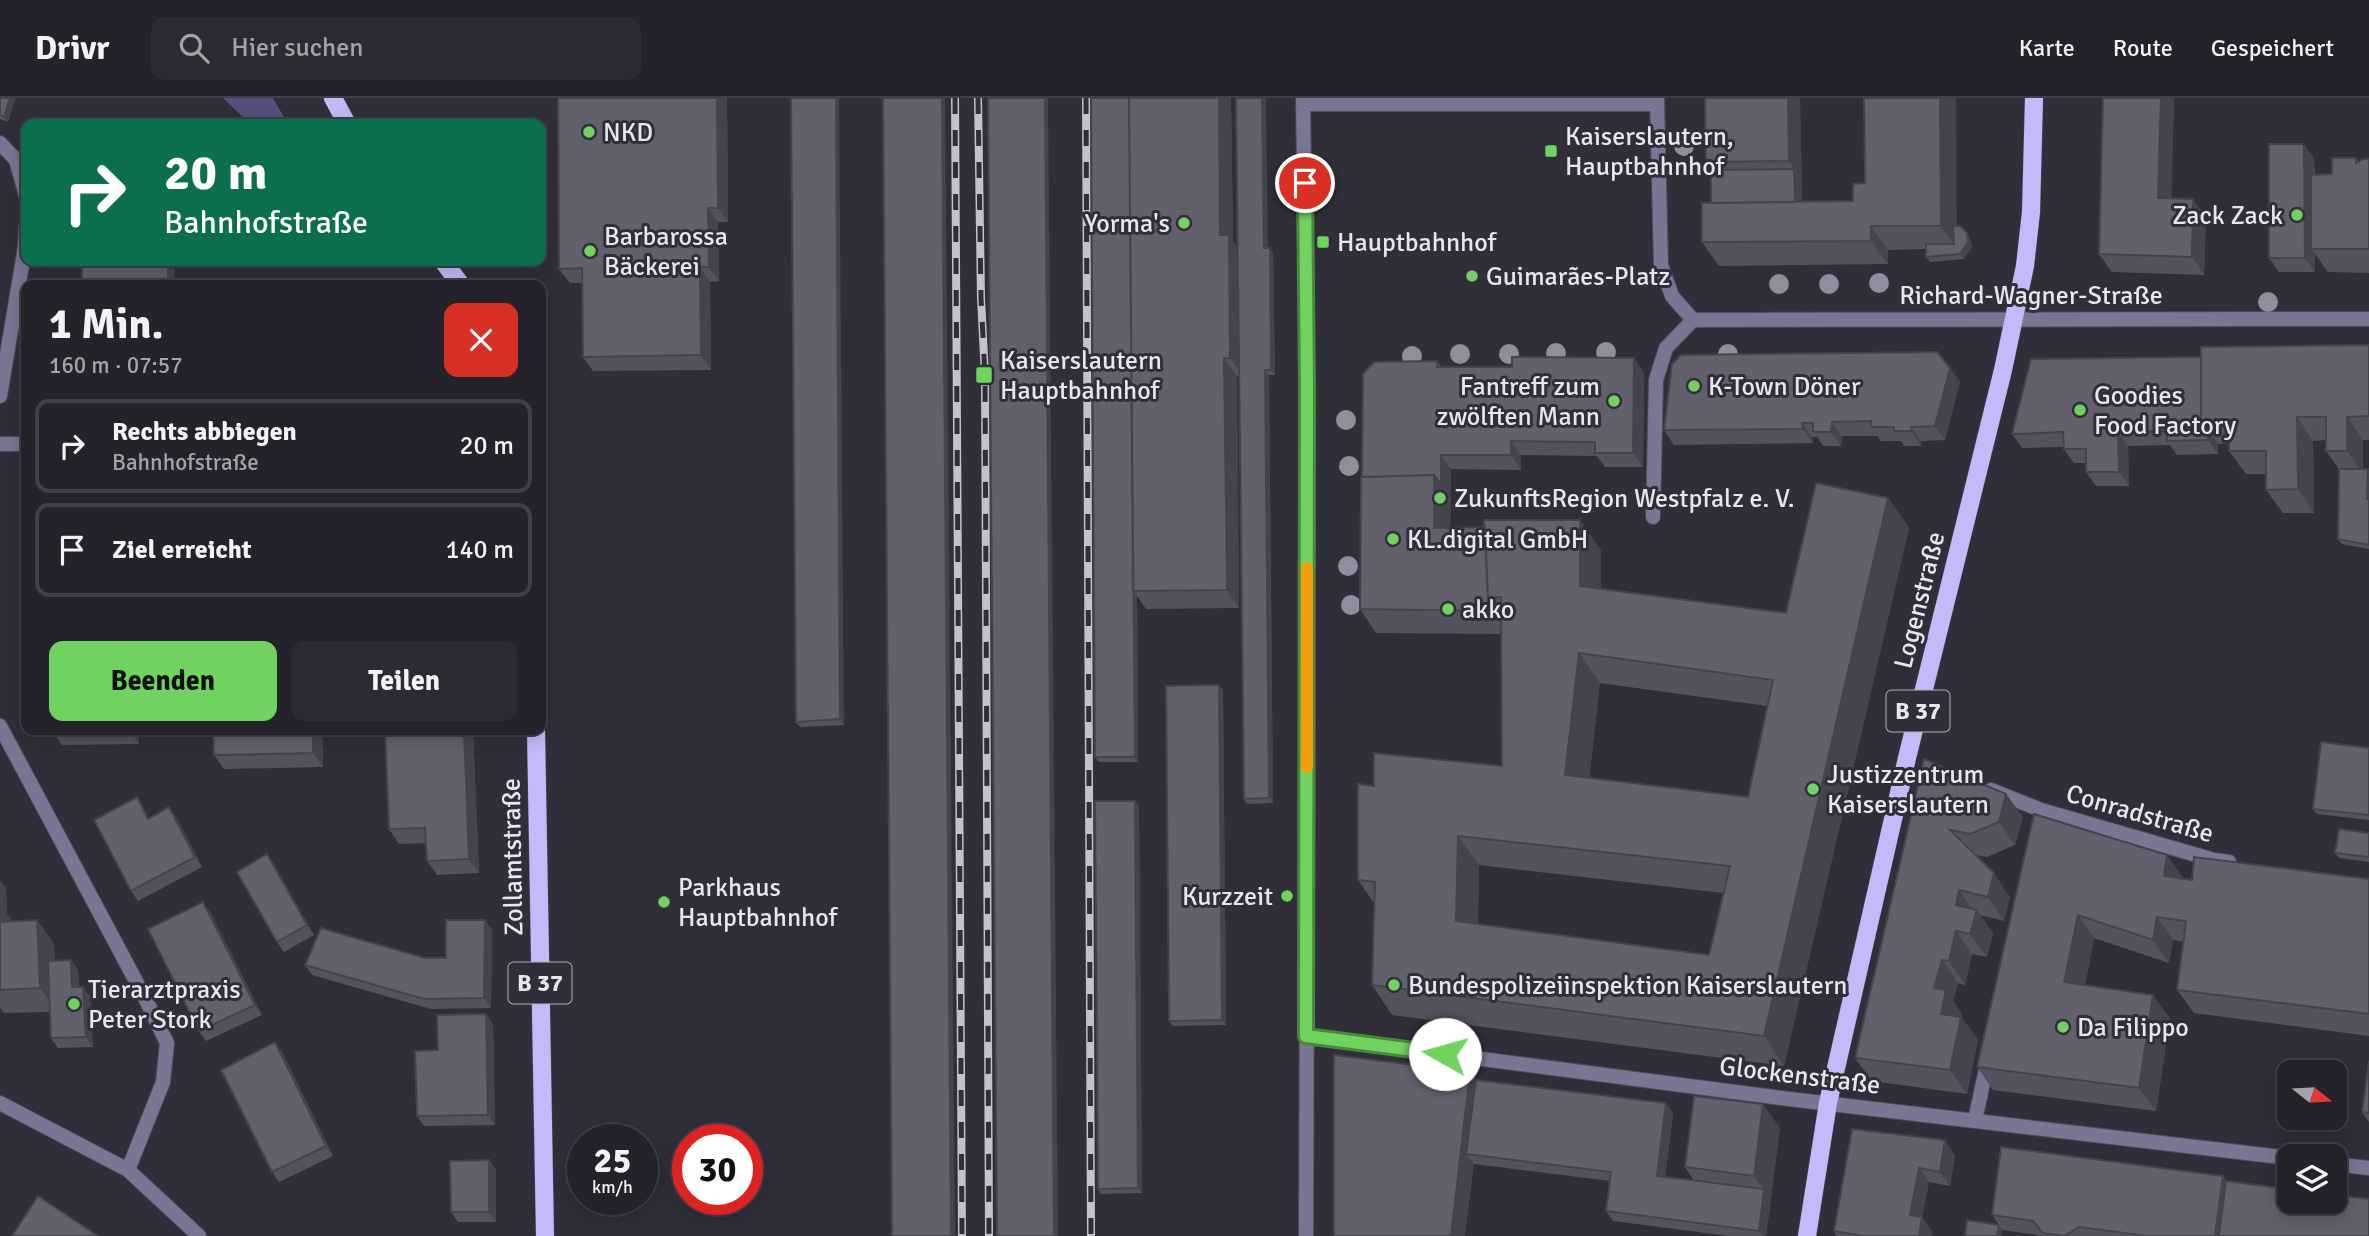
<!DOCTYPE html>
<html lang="de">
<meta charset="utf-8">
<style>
body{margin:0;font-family:Signika,sans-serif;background:#2c2a33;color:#f1f3f6;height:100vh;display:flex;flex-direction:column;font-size:26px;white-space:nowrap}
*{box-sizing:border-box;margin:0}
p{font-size:23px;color:#a3a4a9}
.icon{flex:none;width:38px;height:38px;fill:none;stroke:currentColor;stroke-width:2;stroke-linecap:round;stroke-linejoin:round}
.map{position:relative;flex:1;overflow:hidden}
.drawer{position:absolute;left:21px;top:182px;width:525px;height:455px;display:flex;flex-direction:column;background:#24222b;border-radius:14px;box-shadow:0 4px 18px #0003,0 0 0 2px #413f47}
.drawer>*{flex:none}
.hud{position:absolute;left:21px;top:21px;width:525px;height:147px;border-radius:14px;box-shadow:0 4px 18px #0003,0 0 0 2px #413f47;background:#0b6e4f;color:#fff;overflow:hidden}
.needle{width:46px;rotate:108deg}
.buttons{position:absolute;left:2277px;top:962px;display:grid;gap:14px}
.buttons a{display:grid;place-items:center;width:70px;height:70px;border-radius:14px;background:#24222b;box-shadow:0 4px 18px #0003,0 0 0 2px #413f47;font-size:35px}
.speed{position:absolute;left:567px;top:1026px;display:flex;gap:14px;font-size:35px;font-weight:700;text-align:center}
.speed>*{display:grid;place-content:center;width:91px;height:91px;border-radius:50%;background:#24222b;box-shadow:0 4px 18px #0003,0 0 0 2px #413f47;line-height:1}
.speed small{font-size:18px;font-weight:400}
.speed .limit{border:10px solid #d22;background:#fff;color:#111}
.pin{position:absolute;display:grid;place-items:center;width:60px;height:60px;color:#fff;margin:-30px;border:4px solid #fff;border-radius:50%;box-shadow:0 2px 7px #0007}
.me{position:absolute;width:77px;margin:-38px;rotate:277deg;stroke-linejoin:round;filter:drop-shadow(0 0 5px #0008)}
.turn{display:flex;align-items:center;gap:24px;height:147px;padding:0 28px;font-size:32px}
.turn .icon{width:91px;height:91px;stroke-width:2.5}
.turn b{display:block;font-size:49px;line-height:60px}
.round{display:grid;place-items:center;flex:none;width:74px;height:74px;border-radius:14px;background:#2c2a33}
.overview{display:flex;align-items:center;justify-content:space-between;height:119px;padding:0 28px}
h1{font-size:42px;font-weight:700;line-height:52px}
.primary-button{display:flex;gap:14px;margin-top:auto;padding:14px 28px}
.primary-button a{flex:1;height:80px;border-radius:14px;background:#70d35f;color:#111;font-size:28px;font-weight:700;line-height:80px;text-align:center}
.primary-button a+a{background:#2c2a33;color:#f1f3f6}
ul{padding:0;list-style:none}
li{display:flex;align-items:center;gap:21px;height:94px;margin:0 14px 10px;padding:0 14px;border:4px solid #413f47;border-radius:14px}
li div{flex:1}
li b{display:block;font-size:26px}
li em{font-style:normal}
header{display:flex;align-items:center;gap:42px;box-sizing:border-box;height:98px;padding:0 35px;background:#24222b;border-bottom:2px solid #413f47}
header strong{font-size:33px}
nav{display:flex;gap:38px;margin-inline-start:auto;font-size:24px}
.search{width:490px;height:63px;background:#2c2a33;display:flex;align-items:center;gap:18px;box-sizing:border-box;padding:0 24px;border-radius:14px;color:#a3a4a9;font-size:26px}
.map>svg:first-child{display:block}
.green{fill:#564e7e}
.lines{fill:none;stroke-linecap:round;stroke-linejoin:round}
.service-casing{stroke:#4d4b56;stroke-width:16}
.minor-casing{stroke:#4d4b56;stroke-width:16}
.primary-casing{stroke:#4d4b56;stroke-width:19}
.service{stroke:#797694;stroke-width:14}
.minor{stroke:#797694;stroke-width:14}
.primary{stroke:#c3baf9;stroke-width:18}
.rail-casing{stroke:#c3c1c9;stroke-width:8}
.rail{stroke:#302e39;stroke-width:5;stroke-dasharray:16;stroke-linecap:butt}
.tree{fill:#908d9d}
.wall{fill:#54535d;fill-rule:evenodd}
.shaded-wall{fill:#45434c}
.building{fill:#62606c;stroke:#45434c;stroke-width:2;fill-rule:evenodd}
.route-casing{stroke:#49893e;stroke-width:18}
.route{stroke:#70d35f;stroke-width:12}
.slow{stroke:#f59e0b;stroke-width:12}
.poi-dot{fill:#70d35f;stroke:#302e39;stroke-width:2.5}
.labels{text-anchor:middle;stroke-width:6;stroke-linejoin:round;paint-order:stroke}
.shield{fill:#302e39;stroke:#b0afb7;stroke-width:2}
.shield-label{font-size:24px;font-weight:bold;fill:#e7e6ed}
.poi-label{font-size:26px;fill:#e7e6ed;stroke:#302e39;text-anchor:start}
.street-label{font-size:26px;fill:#e7e6ed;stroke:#302e39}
</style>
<header>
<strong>Drivr</strong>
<div class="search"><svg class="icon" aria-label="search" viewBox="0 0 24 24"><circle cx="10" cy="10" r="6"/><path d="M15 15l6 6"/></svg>Hier suchen</div>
<nav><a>Karte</a><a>Route</a><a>Gespeichert</a></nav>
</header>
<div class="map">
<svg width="2369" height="1138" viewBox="0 0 2369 1138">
<rect width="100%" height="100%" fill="#302e39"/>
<path class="green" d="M223,0h50l15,26h-38z"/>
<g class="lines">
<defs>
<path id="service" d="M1303,0l4,288 1,286
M1657,0l4,167 11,31 21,24
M1303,6h354
M0,346h26
M1975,1022l13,-60"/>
<path id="minor" d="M0,45l16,17 10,36
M0,298l25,-149 1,-21
M1653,419l3,-137 10,-32 27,-28 676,-1
M0,628l146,274 21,43 -4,39 -35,88
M1991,692l50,20 173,50 15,2
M1306,938l483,63 500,59
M0,1005l128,67 71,66
M2334,1066l35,4
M1306,1138l2,-564"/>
<path id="primary" d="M333,0l14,26
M443,163l18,24
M536,632l9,506
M1807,1138l21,-133 79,-345 96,-388 22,-104 6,-54 3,-114"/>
</defs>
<use href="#service" class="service-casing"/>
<use href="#minor" class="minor-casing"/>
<use href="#primary" class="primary-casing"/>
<use href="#service" class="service"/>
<use href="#minor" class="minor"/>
<use href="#primary" class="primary"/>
<defs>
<path id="rail" d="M955,0l7,1138
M978,0l3,200 4,78 4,860
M1086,0l5,1138"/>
</defs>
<use href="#rail" class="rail-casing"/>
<use href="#rail" class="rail"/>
</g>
<g class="tree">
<circle cx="1684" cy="48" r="10"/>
<circle cx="1879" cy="185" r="10"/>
<circle cx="1779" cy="186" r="10"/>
<circle cx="1829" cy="186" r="10"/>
<circle cx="2268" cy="204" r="10"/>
<circle cx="1606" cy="254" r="10"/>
<circle cx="1556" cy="255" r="10"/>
<circle cx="1460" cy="256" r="10"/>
<circle cx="1509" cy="256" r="10"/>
<circle cx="1728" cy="256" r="10"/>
<circle cx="1412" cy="258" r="10"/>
<circle cx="1346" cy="322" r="10"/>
<circle cx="1349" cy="368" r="10"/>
<circle cx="1348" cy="468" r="10"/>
<circle cx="1351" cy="507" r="10"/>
</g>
<path class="wall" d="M0,0l8,24 -8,-3z
M558,0h169l1,124h-10l1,59 -9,1 1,88 -118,1 -10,-14 -1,-74h-12l-11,-14z
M791,0l53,627 -44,2 -4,-5z
M1091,0h140l2,143 5,8 29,-1 6,5 2,122h-6l4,428 -26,1 -3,-5 -5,-423h-2l2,232 -93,1 -9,-13 1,166h-39l-4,-5z
M1705,0h95l2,104 155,24 10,7 3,6 2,8 -8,12 -34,3 -4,-5v-8l-38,1v14l-169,2 -17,-24 10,-39 -1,-33 -5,-8z
M2103,0h71l-3,101 35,18 -2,58 -92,-3 -13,-18z
M2314,60l1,17 17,-1 24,-16 2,3 11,-2v114l-41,-1 -13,-18v18h-36l-10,-14z
M2369,247v95h-6v29l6,2v78l-27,-5 -4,-5 1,-70 -13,-18v-11l-13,1 1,72h-31l-17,-23v-16h-20l-17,-23v-8l-11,1v10l-41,1 -7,-10 -42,1 1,40h-33l-10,-14v-9h-12l-10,-14v-2l-42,1 -10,-14 189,-77z
M1634,260l10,15 -1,94h-38l-8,-11 -76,-1v15l-70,-1 -1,59 151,22v39l185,24 102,-115 21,30 -125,538 -392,-51 -20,-30 2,-82 -16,-23 16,-94 128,-20 -1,-132 -125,-1 -16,-24 2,-132 75,-116 5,6h70zM1600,585l167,23 -19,91 -159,-19zM1479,767l244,28 -14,62 -231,-31z
M1950,270l10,14 -15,58 -24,1v5h-17l-3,-5h-20l-4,-5h-35l-1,10h-18l-6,-9h-5l1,6 -139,2 -10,-15z
M1223,592l3,335 -53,1 -4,-5z
M139,632v14l-77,1 -10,-14z
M213,632h109l1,37 -99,2 -10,-14z
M385,632h88l6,143 -42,2 -10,-14 -1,-18 -27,1 -10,-15z
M2369,650v72l-52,-6 -4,-5z
M1924,661l82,35 17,23 -8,28 -28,12 -12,-2 35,42 -6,24 -24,-6 13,18 -6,24 -15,-3 -7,31 -7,-2 -5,18 9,13 -1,3 17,23 -11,54 -95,-13 -17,-23z
M137,699l12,21 27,-1 26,50 -64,34 -7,-10z
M1139,708l3,387 -41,1 -3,-5z
M2034,716l150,65 8,1 177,-1v157l-175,-23 -17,-23 7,-48 -11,-2 -4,23 -75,-25 -9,47 85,33 -14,93 -163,-21 -16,-23z
M2369,735v29l-30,-4 -4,-5z
M274,766l40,71 -30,17 -7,-10z
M0,782l6,8 1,26 6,8 24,-2 17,24 1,16h16l7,10 1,17h4l7,10 3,50 -35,1 -7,-10 -1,-26 -46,1 -4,-5z
M203,804l7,10 52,103 -56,26 -7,-10z
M485,822l7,10 -1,78 -60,1 -119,-34 -7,-10 120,-7h21z
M493,926l2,101 -71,1 -7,-10 21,-66z
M275,944l7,10 51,104 -54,26 -7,-10z
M1470,974l6,8 197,33 -8,64 29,4 -9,-14 95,-39 -14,108h-37l-116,-15 -7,-10 4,-30 -136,-17 -140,72z
M2362,1014l7,1v9z
M1852,1031l103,26 -5,31 -21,-4 -7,35 10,15v4h-95l-3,-5z
M489,1062l7,10v52h-38l-7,-10z
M2223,1078l3,5 143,55h-325l-42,-6 -1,6h-36l34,-11 -7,-10z"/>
<path class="shaded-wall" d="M10,0h6l-8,24 -4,-5z
M717,0h10l1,124 -10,-14z
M836,0h3l5,627 -4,-6z
M942,0h3l10,1138h-4z
M1045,0h3l10,1138h-4z
M1219,0h12l2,143 8,12 2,123 -13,-18 -10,-123z
M1262,0h4l2,155 -4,-5z
M1788,0h12l2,128 -7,-10 -1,-47 -5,-8z
M1940,0h16l1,151 -16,-23z
M2161,0h13l-3,118 -13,-18z
M2304,46l10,14 1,91h-4l4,5v18l-10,-14z
M2193,101l13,18 -2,58 -12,-18z
M708,110l10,14 1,59 -10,-14z
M1871,128l17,24v14l-17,-23z
M1967,135l3,6 2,8 -8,12 -4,-5z
M1270,150l3,5 2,122 -4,-5z
M168,163h6l1,24h-7z
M700,169l10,15 1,88 -10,-15z
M1224,260l13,18 2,232 -12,-18z
M1634,260l10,15 -1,94 -10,-14z
M1950,270l10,14 -15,58 -10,-14z
M1265,272l4,5 4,428 -4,-5z
M2297,319l16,24 1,72 -16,-24z
M2347,319l16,23v34l-16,-23z
M1832,324l10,14 -1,10 -10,-14z
M1802,325l10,14 1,6 -10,-14z
M1911,329l10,14v5l-10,-15z
M2208,331l10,15v10l-10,-14z
M2118,334l10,14 1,40 -10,-14z
M1511,343l10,14v15l-10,-15z
M1441,357l10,14v29l-10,-14z
M2368,371l1,2v31l-2,-3z
M1434,377l17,23 -1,54 -16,-24z
M1888,400l21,30 -125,538 -20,-30z
M1580,422l21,30v66l-21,-30z
M1133,493l4,5 1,166 -3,-5z
M1492,506l17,24v6l-16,-23z
M1579,555l21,30 -14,122 -21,-30z
M1219,587l4,5 3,335 -4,-5z
M129,632h10v14z
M313,632h9l1,37 -10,-14z
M464,632h9l6,143 -10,-14z
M2006,696l17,23 -8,28 -16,-23z
M1135,703l4,5 3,387 -4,-5z
M169,709l7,10 26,50 -7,-10z
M1458,738l21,29 -2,86 -21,-30z
M267,756l7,10 40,71 -7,-10z
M2167,757l17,24 -20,-3z
M1994,775l16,24 -6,24 -16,-24z
M0,782l6,8 1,26 10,13 -16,-5 -1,-6z
M1959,792l17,24 1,-4 16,23 -6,24 -17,-23 -14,-29z
M203,804l7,10 52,103 -7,-10z
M2078,817l16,23 -13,68 -17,-24z
M2157,819l16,23 -4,23 -16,-23z
M37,822l17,24 3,67 -17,-23z
M485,822l7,10 -1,78 -7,-10z
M1956,833l16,23 -7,31 -16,-24z
M71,862l7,10 1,27 -7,-10z
M1942,862l16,23 -5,18 9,13 -1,3 17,23 -11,54 -17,-24 -9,-56 -7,-26z
M83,889l7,10 3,50 -7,-10z
M2153,897l17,23 -14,93 -17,-23z
M486,916l7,10 2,101 -7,-10z
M275,944l7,10 51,104 -7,-10z
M1470,974l13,18 -17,64 8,10 -9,72h-14z
M1666,1005l7,10 -9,73 -7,-10z
M1763,1006l17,24 -14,108h-3l-4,-5 5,-42 -10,-13z
M1945,1042l10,15 -5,31 -10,-14z
M489,1062l7,10v52l-7,-10z
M1919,1070l10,14 -7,35 10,15v4h-13l-9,-21z
M2223,1078l10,15 -6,45h-12z
M1999,1127l3,5 -1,6h-4z"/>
<path class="building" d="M0,0h10l-6,19 -4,-2z
M558,0h159l1,110h-10l1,59h-9l1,88 -118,2 -1,-89 -23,1z
M791,0h45l4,621 -44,3z
M883,0h59l9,1138h-59z
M988,0h57l9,1138h-57z
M1091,0h38l6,659h-40z
M1129,0h90l1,137h9l1,123h-6l3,232 -94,1z
M1236,0h26l2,150h6l1,122h-6l4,428 -25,1z
M1705,0h83l1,63 -83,1z
M1864,0h76l1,128h-70v15l-169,1v-39l151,-2v-17l12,-1z
M2103,0h58l-3,100 35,1 -1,58 -93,-3z
M2269,46h35l1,114h-36z
M2332,60h24v5l7,-4h6v90h-58v-74l21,-1z
M1794,71l1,33 -84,1v-33z
M1953,128h7l7,7 1,9 -8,12 -34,3v-13h28z
M82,163h86v24h-86z
M2369,247v71l-22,1v34h-21v-34h-29l1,72 -32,1v-39h-37l1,-31h-29v-73z
M1937,254l13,16 -15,58 -24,1v4h-17v-4h-23v-6l-39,1 -1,10h-18v-9h-11l1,6 -139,1 8,-66 9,-9z
M1512,259l122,1 -1,95h-38v-11l-84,-1v14h-70v29l-7,-9 -72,2 1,-103 11,-12 63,-1v6h75z
M2201,259v63l7,9v11l-41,1v-10l-49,1 1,40h-33v-23h-22l-1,-17 -51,2 19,-75z
M2339,371h29l-1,30h2v46l-31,-6z
M1434,377v53l51,-1 3,71 4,6 1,7 -133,-2 1,-132z
M1816,385l72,15 -124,538 -392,-51 3,-103 -17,-2v-96l16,2v-33l128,13 -1,-169 -13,1 -4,-78h96v66l206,27zM1579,555l194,27 -25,117 -183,-22zM1458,738l272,30 -21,89 -253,-34z
M21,392h5v121h-5z
M1219,587l3,335 -53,1 -3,-335z
M52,632h77l-77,1z
M213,632h100v23l-99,2z
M385,632h79l5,129 -42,2 -2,-33 -36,1z
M2321,644l48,6v67l-56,-6z
M1924,661l82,35 -7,28 -29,12 -20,-4 44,43 -6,24 -29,-7 -3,15 21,5 -7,24 -14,-3 -7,30 -7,-1 -8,28 12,2 -5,24 20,3 -11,53 -95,-12z
M137,699l11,22 21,-12 26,50 -64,34 -37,-71z
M1095,703h40l3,387 -40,1z
M2034,716l133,41 -3,21 28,4 2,-23 175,22v135l-192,-24 9,-69 -29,-4 -4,23 -75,-25 -14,67 89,13 -14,93 -162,-21z
M2339,731l30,4v24l-34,-4z
M267,756l40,71 -30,17 -40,-70z
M203,804l52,103 -56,26 -51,-102z
M0,806l1,18 36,-2 3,68 -40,2z
M446,822h39l-1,78 -60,1 -119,-34 16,-37 104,30h21z
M71,862l1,27h11l3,50 -35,1 -3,-77z
M486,916l2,101 -71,1 -2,-65 23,-1 -1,-35z
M275,944l51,104 -54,26 -51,-102z
M1334,957l136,17 -19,164h-117z
M2369,963v52l-7,-1z
M1476,982l190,23 -9,73 107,13 -5,42 -153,-20 5,-39 -145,-18z
M1694,998l69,8 -9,72 -69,-9z
M1852,1031l93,11 -5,32 -21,-4 -9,47 12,2 -3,19h-56l-29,-5z
M2001,1049l222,29 -8,60h-68l-68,-9 -14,9 -22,-3 -10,-12 -41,-6z
M489,1062v52h-38l-1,-51z
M2226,1083l63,8v13h45v-7l35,4v37h-150z
M38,1098l60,40h-86z
M1967,1122l32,5 -2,11h-32z"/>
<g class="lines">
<defs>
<path id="route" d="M1305,85l2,203 -1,650 139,18"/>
</defs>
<use href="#route" class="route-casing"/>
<use href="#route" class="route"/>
<path class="slow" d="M1307,470v199"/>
</g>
<g class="poi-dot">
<circle cx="589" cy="34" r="7"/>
<rect x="1544" y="46" width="14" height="14" rx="3.5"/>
<circle cx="2297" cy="117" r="7"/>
<circle cx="1184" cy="125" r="7"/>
<rect x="1316" y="137" width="14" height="14" rx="3.5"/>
<circle cx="590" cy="153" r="7"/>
<circle cx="1472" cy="178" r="7"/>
<rect x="975" y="268" width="18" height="18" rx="3.5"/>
<circle cx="1694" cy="288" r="7"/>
<circle cx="1614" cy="303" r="7"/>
<circle cx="2080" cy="312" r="7"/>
<circle cx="1440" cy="400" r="7"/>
<circle cx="1393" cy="441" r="7"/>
<circle cx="1448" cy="511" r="7"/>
<circle cx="1813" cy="691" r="7"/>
<circle cx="1287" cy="798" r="7"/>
<circle cx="664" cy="804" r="7"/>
<circle cx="1394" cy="887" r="7"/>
<circle cx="74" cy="906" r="7"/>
<circle cx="2063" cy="929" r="7"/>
</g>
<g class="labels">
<g class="shield">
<rect x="1886.5" y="592.5" width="63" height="41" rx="5"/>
<rect x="508.5" y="864.5" width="63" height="41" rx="5"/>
</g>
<g class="shield-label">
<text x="1918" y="621">B 37</text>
<text x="540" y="893">B 37</text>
</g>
<g class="poi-label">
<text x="603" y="43">NKD</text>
<text x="1565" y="47">Kaiserslautern,<tspan x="1565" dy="30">Hauptbahnhof</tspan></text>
<text x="2283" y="126" text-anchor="end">Zack Zack</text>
<text x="1170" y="134" text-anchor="end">Yorma's</text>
<text x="604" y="147">Barbarossa<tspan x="604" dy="30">Bäckerei</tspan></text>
<text x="1337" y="153">Hauptbahnhof</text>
<text x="1486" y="187">Guimarães-Platz</text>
<text x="1000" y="271">Kaiserslautern<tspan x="1000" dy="30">Hauptbahnhof</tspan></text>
<text x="1600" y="297" text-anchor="end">Fantreff zum<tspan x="1600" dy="30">zwölften Mann</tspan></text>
<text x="1708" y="297">K-Town Döner</text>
<text x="2094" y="306">Goodies<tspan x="2094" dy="30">Food Factory</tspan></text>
<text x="1454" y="409">ZukunftsRegion Westpfalz e. V.</text>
<text x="1407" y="450">KL.digital GmbH</text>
<text x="1462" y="520">akko</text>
<text x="1827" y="685">Justizzentrum<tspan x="1827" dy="30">Kaiserslautern</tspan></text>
<text x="678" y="798">Parkhaus<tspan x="678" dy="30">Hauptbahnhof</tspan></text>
<text x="1273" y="807" text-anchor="end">Kurzzeit</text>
<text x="1408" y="896">Bundespolizeiinspektion Kaiserslautern</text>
<text x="88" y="900">Tierarztpraxis<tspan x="88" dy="30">Peter Stork</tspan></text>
<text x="2077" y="938">Da Filippo</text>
</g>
<g class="street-label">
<text x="2031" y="206">Richard-Wagner-Straße</text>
<text transform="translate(1919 502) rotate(-76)" y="9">Logenstraße</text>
<text transform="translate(2140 715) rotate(16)" y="9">Conradstraße</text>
<text transform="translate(512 759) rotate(-91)" y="9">Zollamtstraße</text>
<text transform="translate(1800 977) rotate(7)" y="9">Glockenstraße</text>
</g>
</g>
</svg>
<div class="buttons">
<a><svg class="needle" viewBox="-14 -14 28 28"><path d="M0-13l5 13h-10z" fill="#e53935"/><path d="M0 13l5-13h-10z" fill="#a3a4a9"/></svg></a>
<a><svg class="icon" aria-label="layers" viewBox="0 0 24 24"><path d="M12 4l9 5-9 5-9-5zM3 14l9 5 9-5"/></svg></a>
</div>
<div class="speed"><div>25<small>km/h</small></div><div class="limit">30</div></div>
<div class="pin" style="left:1305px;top:85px;background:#d93025"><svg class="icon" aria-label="arrive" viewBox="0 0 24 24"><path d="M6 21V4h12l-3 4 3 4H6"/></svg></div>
<svg class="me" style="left:1445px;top:956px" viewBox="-20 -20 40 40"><circle r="19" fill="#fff"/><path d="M0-13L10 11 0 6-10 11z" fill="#70d35f"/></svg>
<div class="hud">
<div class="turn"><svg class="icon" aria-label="right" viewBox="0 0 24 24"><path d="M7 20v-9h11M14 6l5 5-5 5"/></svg><div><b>20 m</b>Bahnhofstraße</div></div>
</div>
<section class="drawer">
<div class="overview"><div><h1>1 Min.</h1><p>160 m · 07:57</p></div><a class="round" style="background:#d93025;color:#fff"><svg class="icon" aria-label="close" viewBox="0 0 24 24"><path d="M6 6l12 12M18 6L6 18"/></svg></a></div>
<ul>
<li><svg class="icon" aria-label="right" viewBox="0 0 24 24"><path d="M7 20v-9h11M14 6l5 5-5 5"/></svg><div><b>Rechts abbiegen</b><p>Bahnhofstraße</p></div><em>20 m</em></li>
<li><svg class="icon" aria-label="arrive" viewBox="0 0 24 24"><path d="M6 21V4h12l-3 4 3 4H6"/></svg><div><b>Ziel erreicht</b></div><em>140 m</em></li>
</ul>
<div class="primary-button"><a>Beenden</a><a>Teilen</a></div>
</section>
</div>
